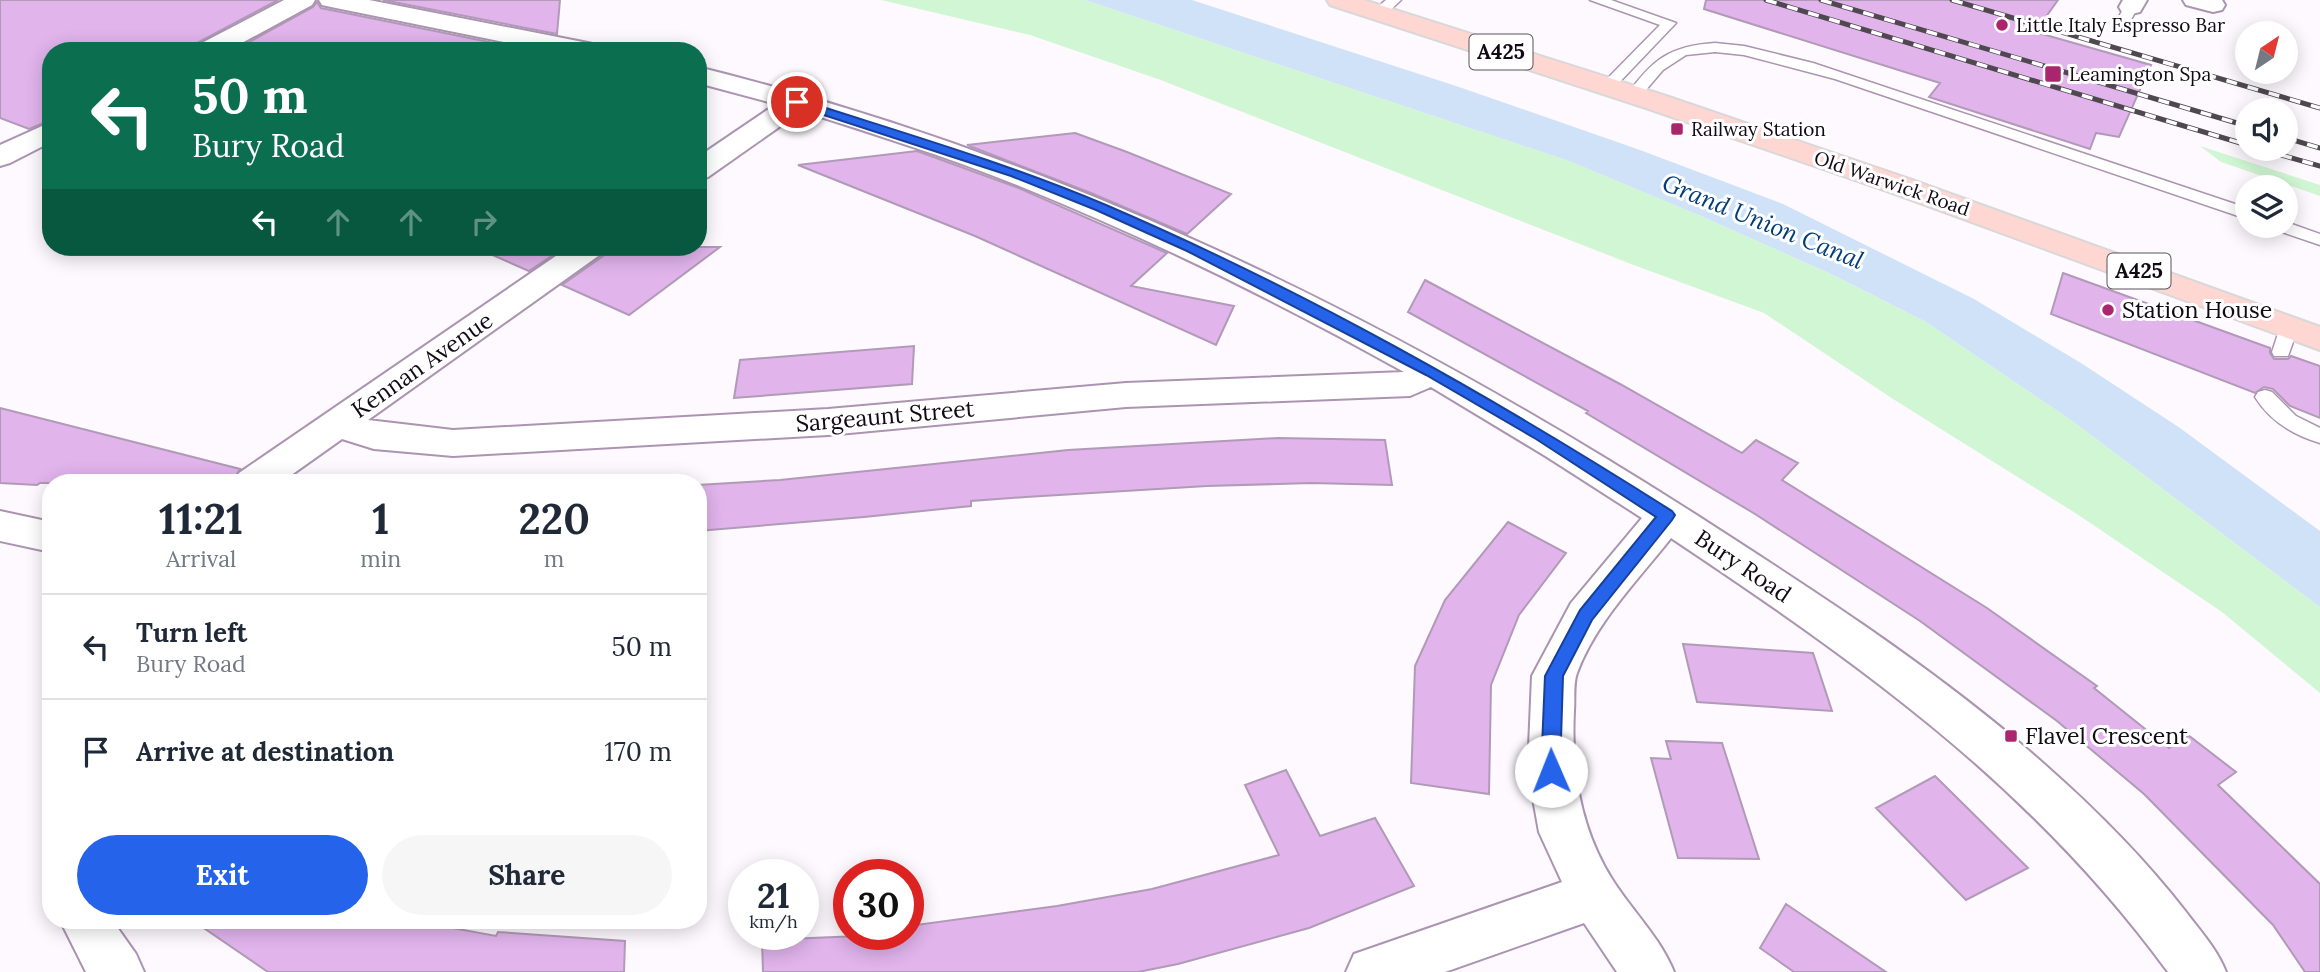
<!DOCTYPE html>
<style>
body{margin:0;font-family:Lora,serif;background:#f6f6f7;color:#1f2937;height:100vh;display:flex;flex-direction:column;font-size:26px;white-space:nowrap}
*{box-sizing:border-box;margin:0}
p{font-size:23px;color:#747a83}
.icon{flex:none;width:38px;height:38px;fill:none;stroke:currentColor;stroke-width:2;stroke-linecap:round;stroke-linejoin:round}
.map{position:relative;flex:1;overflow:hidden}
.details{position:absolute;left:42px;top:474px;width:665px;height:455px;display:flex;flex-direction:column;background:#fff;border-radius:28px;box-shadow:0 4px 18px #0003}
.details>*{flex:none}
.banner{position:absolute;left:42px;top:42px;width:665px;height:214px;border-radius:28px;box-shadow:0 4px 18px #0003;background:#0b6e4f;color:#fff;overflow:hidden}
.needle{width:46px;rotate:35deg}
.tools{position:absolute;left:2235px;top:21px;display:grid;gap:14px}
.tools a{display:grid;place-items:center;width:63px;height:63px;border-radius:50%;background:#fff;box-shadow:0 4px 18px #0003;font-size:35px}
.speed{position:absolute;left:728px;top:859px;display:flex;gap:14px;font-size:35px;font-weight:700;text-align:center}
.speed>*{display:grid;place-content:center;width:91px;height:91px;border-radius:50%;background:#fff;box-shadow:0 4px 18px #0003;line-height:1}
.speed small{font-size:18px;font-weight:400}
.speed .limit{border:10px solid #d22;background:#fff;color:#111}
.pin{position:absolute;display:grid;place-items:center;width:60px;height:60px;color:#fff;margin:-30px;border:4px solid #fff;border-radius:50%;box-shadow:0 2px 7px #0007}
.me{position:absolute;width:77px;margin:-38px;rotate:359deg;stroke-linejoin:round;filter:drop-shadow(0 0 5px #0008)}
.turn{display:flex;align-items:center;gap:24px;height:147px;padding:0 35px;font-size:32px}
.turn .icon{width:91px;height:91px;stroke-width:2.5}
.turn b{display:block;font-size:49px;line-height:60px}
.lanes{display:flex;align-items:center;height:66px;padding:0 35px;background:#0003;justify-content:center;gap:35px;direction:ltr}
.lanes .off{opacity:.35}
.eta{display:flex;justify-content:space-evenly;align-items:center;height:119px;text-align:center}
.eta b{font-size:42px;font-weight:800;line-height:49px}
.button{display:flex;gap:14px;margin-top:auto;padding:14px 35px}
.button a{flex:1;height:80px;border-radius:42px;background:#2563eb;color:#fff;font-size:28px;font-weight:800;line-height:80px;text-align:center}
.button a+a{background:#f6f6f7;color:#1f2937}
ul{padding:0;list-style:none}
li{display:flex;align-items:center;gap:21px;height:105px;padding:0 35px;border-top:2px solid #e0e1e3}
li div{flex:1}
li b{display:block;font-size:26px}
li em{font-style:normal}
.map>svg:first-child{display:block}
.green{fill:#d0f6d3}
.water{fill:#d0e2f8}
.building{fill:#e1b4ec;stroke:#b19ab7;stroke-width:2}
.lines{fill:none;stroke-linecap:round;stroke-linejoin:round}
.service-casing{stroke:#ab94b1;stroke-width:3}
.minor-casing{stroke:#ab94b1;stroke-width:4}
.primary-casing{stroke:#d9d8d9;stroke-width:4}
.service{fill:#fff;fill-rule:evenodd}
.minor{fill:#fff;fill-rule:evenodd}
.primary{fill:#fed7d3;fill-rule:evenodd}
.rail-casing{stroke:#4f4851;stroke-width:5}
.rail{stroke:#fff;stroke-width:3.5;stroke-dasharray:11;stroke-linecap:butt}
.route{fill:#2563eb;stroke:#184099;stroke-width:2}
.poi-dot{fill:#ab256e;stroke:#fff;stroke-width:2.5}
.labels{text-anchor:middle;stroke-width:6;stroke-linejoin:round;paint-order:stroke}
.far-poi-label{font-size:19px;fill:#110913;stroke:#fff;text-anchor:start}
.far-street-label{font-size:19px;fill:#110913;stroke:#fff}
.shield{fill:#fff;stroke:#58535a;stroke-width:2}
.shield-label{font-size:21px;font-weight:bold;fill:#110913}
.poi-label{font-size:23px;fill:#110913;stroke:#fff;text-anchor:start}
.street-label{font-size:23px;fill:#110913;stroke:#fff}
.water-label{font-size:24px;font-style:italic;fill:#003d7b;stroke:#fff}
</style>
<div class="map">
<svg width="2320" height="972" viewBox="0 0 2320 972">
<rect width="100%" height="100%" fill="#fef9ff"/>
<path class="green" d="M881,0h204l484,161 132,55 130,58 95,48 145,98 249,187v86l-98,-81 -145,-98 -184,-115 -129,-86 -133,-49 -473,-185 -128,-44z
M2200,146l120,39v11l-99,-34z"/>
<path class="water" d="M1085,0h107l267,87 181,63 143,54 191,95 107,64 99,65 140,103v76l-249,-187 -145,-98 -95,-48 -130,-58 -132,-55z"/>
<path class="building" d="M0,0h278l-81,43 -5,8h-141v69l-22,9 -29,-11z
M383,0h177l-3,34z
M1706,0h352l-23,32 116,33 -32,72 -23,-4 -6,16 -161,-52 11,-14 -236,-74z
M317,2l4,6 213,43h-301l80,-44z
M1075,133l52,19 104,42 -44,40 -96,-41 -124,-48z
M917,151l99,36 151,66 -36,33 103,20 -18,39 -241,-109 -177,-71z
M474,247h91l-36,24z
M609,247h111l-91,68 -67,-30 41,-29z
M2063,273l207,75v5l4,6h14l3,-3 29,10v52l-30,-12 -17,-17 -9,-2 -9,6 -204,-79z
M1425,280l195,104 122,69 14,-13 42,23 -16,17 205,128 110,78 -3,2 75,60 19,-13 48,37 -18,13 102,99v88h-15l-32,-47 -129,-131 -87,-73 -137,-100 -165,-107 -169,-101 2,-2 -180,-99z
M914,346l-2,38 -178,14 6,-38z
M0,408l240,61 -8,14h-192l-3,2 -37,-2z
M1278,438l107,2 7,45 -81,-2 -104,3 -181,11 -55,4v5l-107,11 -166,14v-46l82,-5 288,-30z
M1508,522l58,31 -47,62 -28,70 -2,109 -78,-11 4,-117 30,-66z
M1683,644l130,9 19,58 -135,-9z
M1666,741l56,2 37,116 -81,-1 -27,-100 20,1z
M1286,770l34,66 55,-18 39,68 -105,42 -131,36 -40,8h-375l-1,-32 146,-6v-8l149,-20 95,-17 127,-34 -34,-70z
M1935,776l93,92 -62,32 -90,-92z
M1786,904l100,68h-92l-34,-24z
M192,920h217l87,16 2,-4 127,9 -1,31h-356z"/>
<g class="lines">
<defs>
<path id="service" d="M1386,0h15l-17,16h-10v-6z
M1590,0h21l65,23 -63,66h-10l-2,-3 2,-3 57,-58z
M2131,3l7,4 -10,18 -5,1 -5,-1 -2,-3 10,-18z
M1715,43l29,3 69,17 434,145v11l-412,-140 -91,-24 -29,-3 -29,3 -23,15 -24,28h-10l-2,-3c26,-36 43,-49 88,-52z
M2286,222l34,12v11l-44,-15 -2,-4h12z
M2289,322l9,6 -10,28h-14l-2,-4 8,-24z
M2265,390l7,2 24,24 24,12v15c-27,-8 -50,-22 -65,-46l3,-5z"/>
<path id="minor" d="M284,0h31l-3,5 -85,46h-33l4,-6z
M319,0h50l219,43 9,2 4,6h-53l-217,-44 -9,-2z
M2123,0h24l-7,12 -9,2 -9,-2 -3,-5z
M2183,0h39l3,5 -3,5 -9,2 -27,-7z
M698,67c360,89 686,248 997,447 112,72 224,144 326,230 60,51 117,106 165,168 15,20 31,37 40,60h-58c-136,-186 -308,-308 -497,-434 -33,42 -75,84 -94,135 -4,11 -2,26 -3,38 -3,59 6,117 38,168 20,32 48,58 62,93h-57l-33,-49 -139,49h-99l8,-18 208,-72 -23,-50 -11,-61 4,-95 39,-73 71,-85 -95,-61 -116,-70 -21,9 -284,11 -298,28 -375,21 -79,-7 -32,-10 -62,44h-46l5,-10 330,-226h37l-5,7 -233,166 85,10 375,-21 298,-26 278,-11c-125,-70 -253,-133 -387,-187 -70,-28 -143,-51 -215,-74l-94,66 -10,3v-23l78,-53 -78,-21z
M51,122v20l-41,21 -10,3v-21z
M0,511l51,11v30l-51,-11z
M60,920h52l24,34 8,18h-58z"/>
<path id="primary" d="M1327,0h37l302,96 246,84 408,147v23l-430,-158 -244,-84 -316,-103z"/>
</defs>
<use href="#service" class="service-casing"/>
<use href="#minor" class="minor-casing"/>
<use href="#primary" class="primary-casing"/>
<use href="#service" class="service"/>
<use href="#minor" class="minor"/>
<use href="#primary" class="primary"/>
<defs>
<path id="rail" d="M1766,0l481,145
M1821,0l426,126
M1952,0l368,108
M2286,138l34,10
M2260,149l60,17"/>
</defs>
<use href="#rail" class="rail-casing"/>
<use href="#rail" class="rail"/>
</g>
<path class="route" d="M793,100h8c102,33 206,63 305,105 198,85 385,191 566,306l3,4 -3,5 -80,100 -29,56 -3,95 -3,6 -6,3 -7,-3 -3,-6 4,-95 35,-66 76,-93 -120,-78 -110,-64 -239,-124 -91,-41 -85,-34 -218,-71z"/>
<g class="poi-dot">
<circle cx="2002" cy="25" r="7"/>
<rect x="2044" y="65" width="18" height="18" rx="3.5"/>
<rect x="1670" y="122" width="14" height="14" rx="3.5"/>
<circle cx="2108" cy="310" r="7"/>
<rect x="2004" y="729" width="14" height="14" rx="3.5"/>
</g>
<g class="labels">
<g class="far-poi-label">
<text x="2016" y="32">Little Italy Espresso Bar</text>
<text x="2069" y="81">Leamington Spa</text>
<text x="1691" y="136">Railway Station</text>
</g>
<g class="far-street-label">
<text transform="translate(1892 183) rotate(19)" y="7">Old Warwick Road</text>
</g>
<g class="shield">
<rect x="1469.5" y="34.5" width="63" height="35" rx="5"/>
<rect x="2107.5" y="253.5" width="63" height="35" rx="5"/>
</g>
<g class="shield-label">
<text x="1501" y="59">A425</text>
<text x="2139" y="278">A425</text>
</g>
<g class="poi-label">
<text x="2122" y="318">Station House</text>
<text x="2025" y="744">Flavel Crescent</text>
</g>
<g class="street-label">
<text transform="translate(422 365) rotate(-35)" y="8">Kennan Avenue</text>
<text transform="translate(885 416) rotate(-5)" y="8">Sargeaunt Street</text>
<text transform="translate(1743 566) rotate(34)" y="8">Bury Road</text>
</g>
<g class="water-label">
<text transform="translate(1763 222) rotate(22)" y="8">Grand Union Canal</text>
</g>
</g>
</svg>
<div class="tools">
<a><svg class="needle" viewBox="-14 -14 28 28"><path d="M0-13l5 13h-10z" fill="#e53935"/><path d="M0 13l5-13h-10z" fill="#747a83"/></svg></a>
<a><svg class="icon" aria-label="sound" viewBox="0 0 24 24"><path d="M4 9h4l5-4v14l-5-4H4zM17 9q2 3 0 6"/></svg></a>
<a><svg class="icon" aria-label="layers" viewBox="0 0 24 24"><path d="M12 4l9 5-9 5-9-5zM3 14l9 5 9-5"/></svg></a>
</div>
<div class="speed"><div>21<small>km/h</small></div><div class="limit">30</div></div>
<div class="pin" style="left:797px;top:102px;background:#d93025"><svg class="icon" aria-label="arrive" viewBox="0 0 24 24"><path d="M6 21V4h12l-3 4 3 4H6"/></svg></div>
<svg class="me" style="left:1551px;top:771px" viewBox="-20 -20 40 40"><circle r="19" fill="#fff"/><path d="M0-13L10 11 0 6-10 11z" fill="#2563eb"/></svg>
<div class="banner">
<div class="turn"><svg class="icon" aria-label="left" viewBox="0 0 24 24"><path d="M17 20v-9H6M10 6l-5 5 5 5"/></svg><div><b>50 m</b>Bury Road</div></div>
<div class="lanes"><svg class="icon" aria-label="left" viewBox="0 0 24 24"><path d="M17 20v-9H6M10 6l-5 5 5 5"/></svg><svg class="icon off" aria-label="ahead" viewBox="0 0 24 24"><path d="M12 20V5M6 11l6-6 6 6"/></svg><svg class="icon off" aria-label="ahead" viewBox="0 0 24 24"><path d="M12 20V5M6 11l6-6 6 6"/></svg><svg class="icon off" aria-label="right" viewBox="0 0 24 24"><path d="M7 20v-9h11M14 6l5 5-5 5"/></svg></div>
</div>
<section class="details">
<div class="eta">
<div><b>11:21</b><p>Arrival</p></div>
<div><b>1</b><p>min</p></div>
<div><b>220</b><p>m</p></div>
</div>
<ul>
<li><svg class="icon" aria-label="left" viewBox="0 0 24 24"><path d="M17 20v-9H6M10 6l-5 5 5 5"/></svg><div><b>Turn left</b><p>Bury Road</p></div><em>50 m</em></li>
<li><svg class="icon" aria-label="arrive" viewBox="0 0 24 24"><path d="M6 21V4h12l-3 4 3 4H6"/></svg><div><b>Arrive at destination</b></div><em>170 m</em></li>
</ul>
<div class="button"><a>Exit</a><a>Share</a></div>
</section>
</div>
